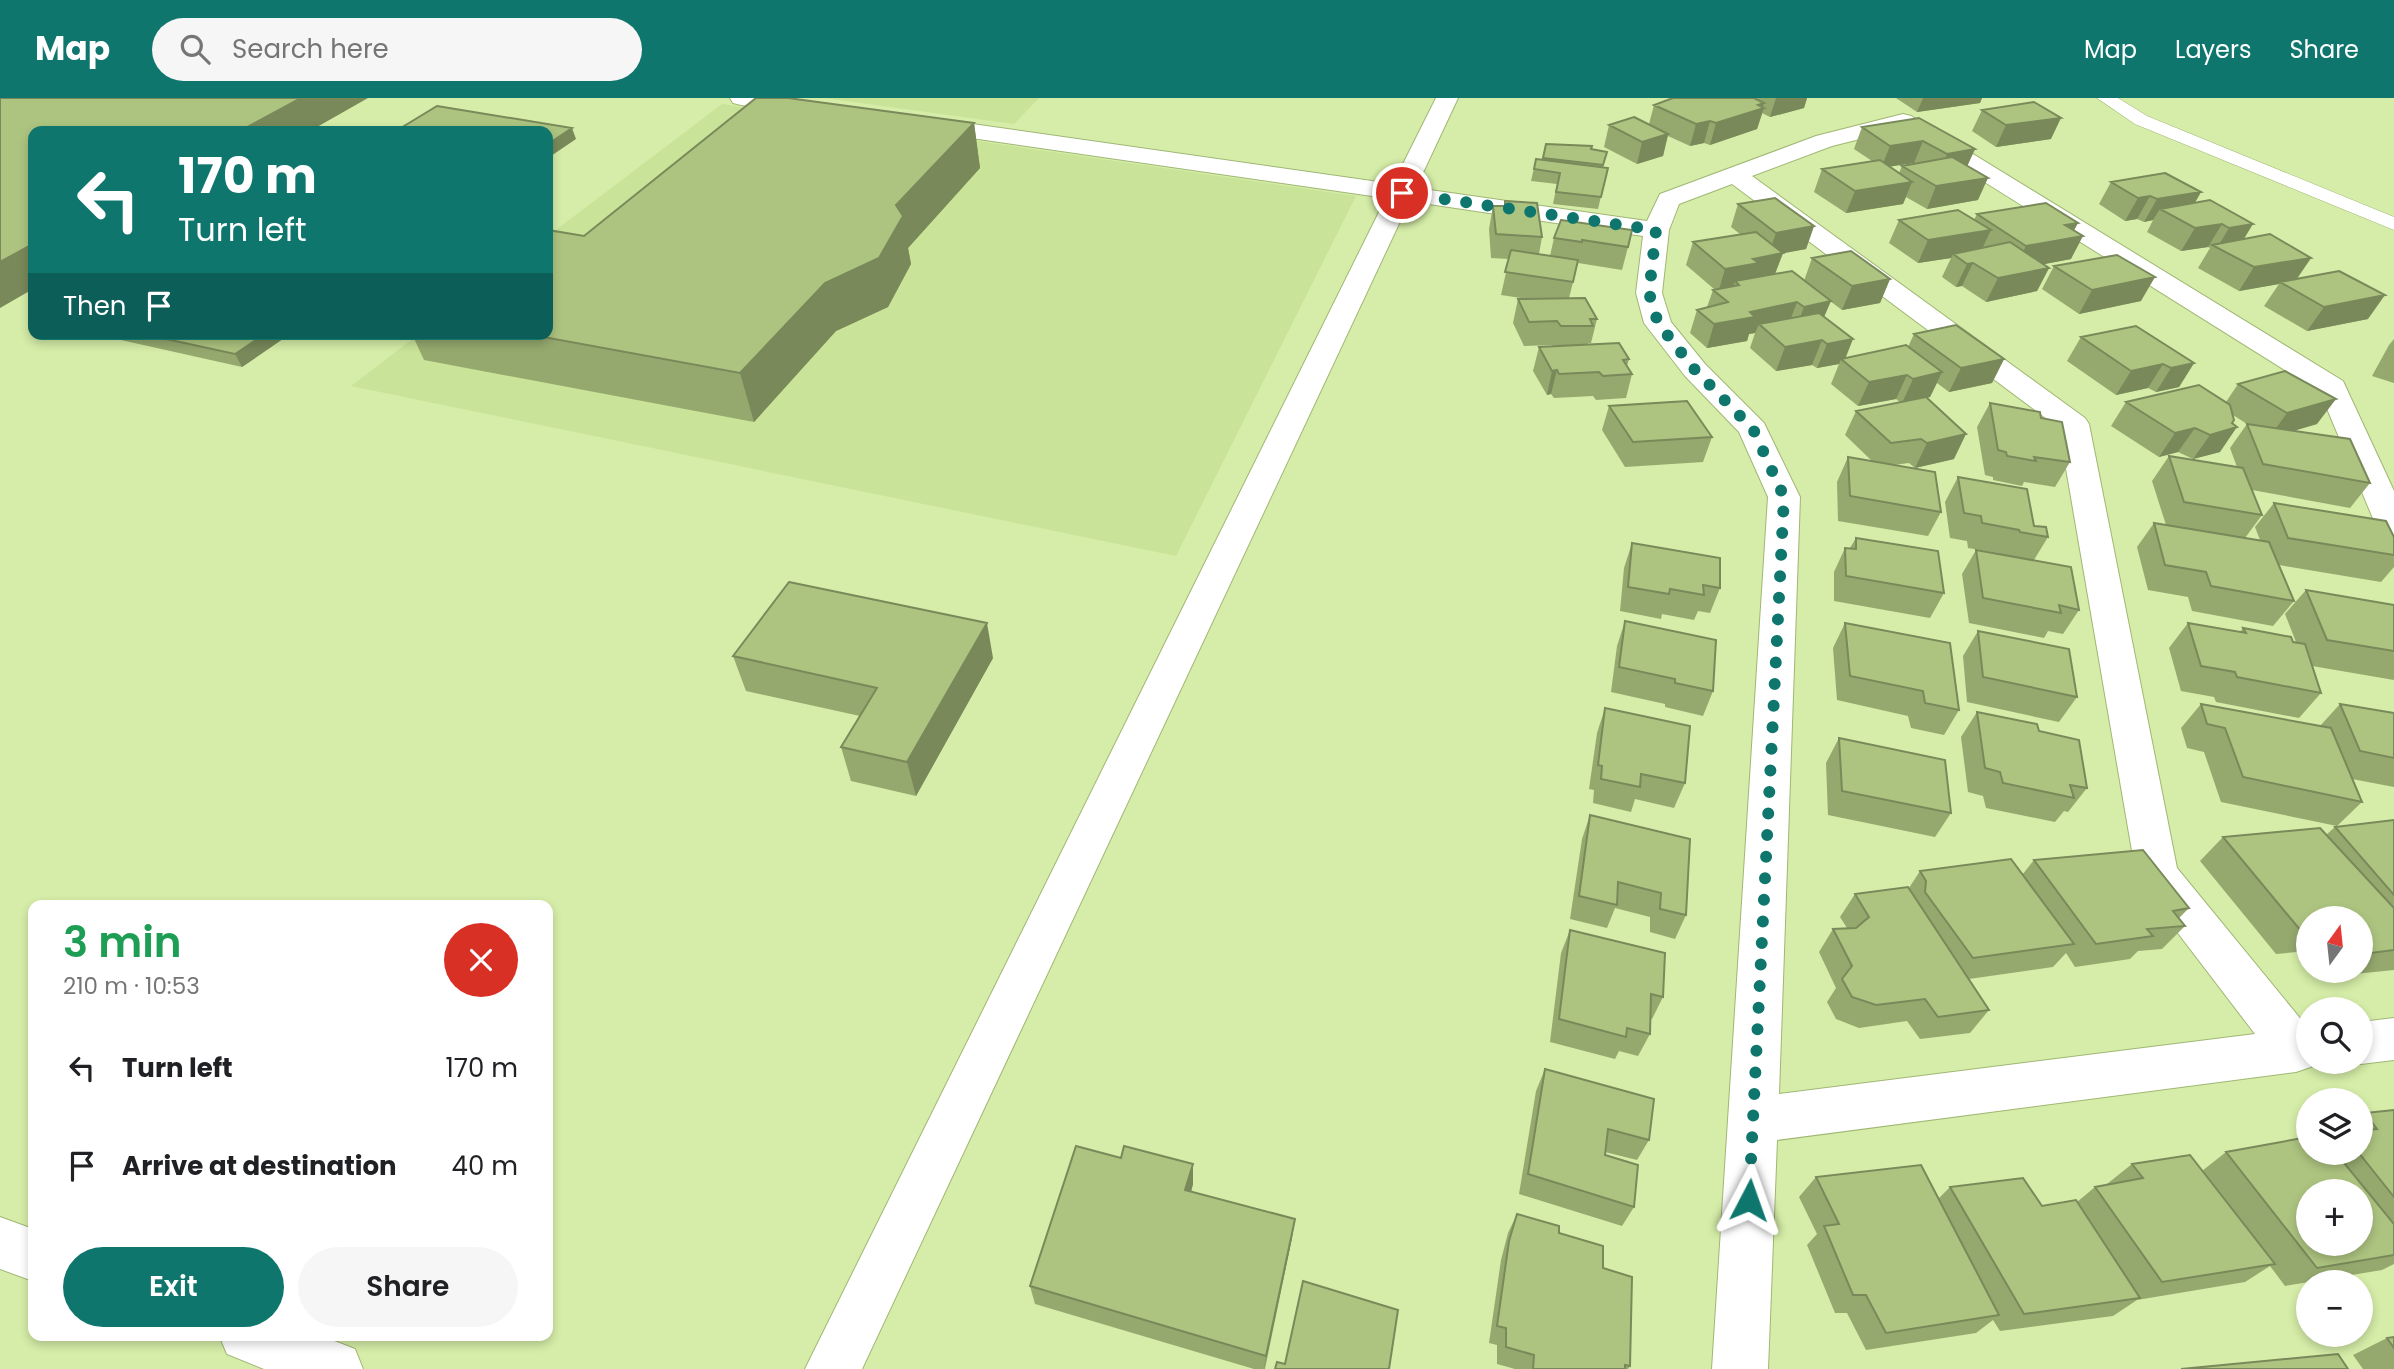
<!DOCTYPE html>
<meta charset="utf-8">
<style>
body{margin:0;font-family:Poppins,sans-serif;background:#f6f6f6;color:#202124;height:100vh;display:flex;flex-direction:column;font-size:26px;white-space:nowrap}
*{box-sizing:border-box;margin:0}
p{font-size:23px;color:#757577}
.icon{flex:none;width:38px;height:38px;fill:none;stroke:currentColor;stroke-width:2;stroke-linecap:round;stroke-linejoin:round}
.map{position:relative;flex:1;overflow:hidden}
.panel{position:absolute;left:28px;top:802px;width:525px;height:441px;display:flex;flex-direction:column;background:#fff;border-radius:14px;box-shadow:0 4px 10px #0003}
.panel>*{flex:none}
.hud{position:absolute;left:28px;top:28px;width:525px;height:214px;border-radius:14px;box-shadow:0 4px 10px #0003;background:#0f766e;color:#fff;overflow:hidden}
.needle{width:46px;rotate:15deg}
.controls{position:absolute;left:2296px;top:808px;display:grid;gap:14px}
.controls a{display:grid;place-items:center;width:77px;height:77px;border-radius:50%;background:#fff;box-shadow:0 4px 10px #0003;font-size:35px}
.pin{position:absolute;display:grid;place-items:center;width:60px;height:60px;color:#fff;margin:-30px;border:4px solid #fff;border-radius:50%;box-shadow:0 2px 7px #0007}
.me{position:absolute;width:77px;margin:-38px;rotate:4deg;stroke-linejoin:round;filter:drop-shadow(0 0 5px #0008)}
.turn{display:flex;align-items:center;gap:24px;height:147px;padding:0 35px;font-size:32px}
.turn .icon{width:91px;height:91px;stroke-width:2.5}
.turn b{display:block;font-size:49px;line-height:60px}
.then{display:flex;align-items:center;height:66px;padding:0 35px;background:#0003;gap:14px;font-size:26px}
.round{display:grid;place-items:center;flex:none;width:74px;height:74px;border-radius:37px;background:#f6f6f6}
.overview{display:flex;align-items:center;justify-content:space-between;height:119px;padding:0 35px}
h1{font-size:42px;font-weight:600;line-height:52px;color:#1e9e55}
.action{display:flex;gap:14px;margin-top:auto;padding:14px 35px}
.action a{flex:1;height:80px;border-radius:42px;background:#0f766e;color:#fff;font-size:28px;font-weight:600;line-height:80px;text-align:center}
.action a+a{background:#f6f6f6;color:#202124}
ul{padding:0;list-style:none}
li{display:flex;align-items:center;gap:21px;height:98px;padding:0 35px}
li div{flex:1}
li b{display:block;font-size:26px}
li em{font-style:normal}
header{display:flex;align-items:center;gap:42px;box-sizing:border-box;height:98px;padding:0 35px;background:#0f766e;color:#fff}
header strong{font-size:33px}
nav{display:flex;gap:38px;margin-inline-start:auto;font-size:24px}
.search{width:490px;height:63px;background:#f6f6f6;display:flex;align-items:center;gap:18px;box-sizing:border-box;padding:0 24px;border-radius:38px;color:#757577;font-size:26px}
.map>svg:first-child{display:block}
.built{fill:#c9e398}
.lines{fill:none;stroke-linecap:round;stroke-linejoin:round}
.service-casing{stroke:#a0b774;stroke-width:1}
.minor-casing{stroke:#a0b774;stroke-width:2}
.tertiary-casing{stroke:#a0b774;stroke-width:2}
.service{fill:#fff;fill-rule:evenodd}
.minor{fill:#fff;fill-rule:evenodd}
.tertiary{fill:#fff;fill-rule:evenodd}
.wall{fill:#95a96e;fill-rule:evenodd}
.shaded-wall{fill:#79895a}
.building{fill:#adc480;stroke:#79895a;stroke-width:2;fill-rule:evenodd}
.route{stroke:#0f766e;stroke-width:12;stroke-dasharray:0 21.6}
</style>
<header>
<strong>Map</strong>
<div class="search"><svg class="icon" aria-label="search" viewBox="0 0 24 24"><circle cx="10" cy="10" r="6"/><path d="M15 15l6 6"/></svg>Search here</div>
<nav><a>Map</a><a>Layers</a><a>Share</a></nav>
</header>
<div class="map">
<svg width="2394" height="1271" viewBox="0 0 2394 1271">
<rect width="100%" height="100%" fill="#d5eda8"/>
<path class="built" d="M824,0h215l-25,26z
M722,6l634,92 -180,360 -825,-170 68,-52h129v-98z"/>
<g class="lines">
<defs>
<path id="service" d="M2097,0h21l29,18 247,101v13l-259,-106z"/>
<path id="minor" d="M1903,16l8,2 432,265 51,110v48l-12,-4 -5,-7 -57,-136 -420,-263 -68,17 -80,30 333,242 4,6 88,444 131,160v34h17l-29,10 -519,68 -9,229h-56l56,-872 -29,-65 -54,-56 -41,-53 -8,-30 7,-57 -241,-36 -9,-2 -3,-5 3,-5 9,-2 245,35 13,-27 156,-58zM1732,86l327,244 77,446 6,12 113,148 -476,60 21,-597 -36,-74 -59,-59 -34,-42 -9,-29 7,-63 10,-26z
M2394,920v42l-33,4 -5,-2h5v-40z"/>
<path id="tertiary" d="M730,0h57l25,4 3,5 -3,5 -8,2 -63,-9 -8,-2z
M1436,0h22l-596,1271h-57l581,-1171 -463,-67 -8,-2 -3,-5 3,-5 8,-2 470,67z
M0,1119l33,12v52l-33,-12z
M219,1237h100l36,14 8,20h-99l-37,-15z"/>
</defs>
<use href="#service" class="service-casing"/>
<use href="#minor" class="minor-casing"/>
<use href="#tertiary" class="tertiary-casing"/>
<use href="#service" class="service"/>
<use href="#minor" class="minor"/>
<use href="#tertiary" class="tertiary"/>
</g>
<path class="wall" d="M1673,0h134l-3,10 -34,9 -8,-4 -5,16 -47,16 -6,-2 -14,3 -22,-10 -5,20 -26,8 -33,-17 5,-22 40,-1 5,-19z
M1896,0h86l-2,5 -63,9z
M1982,12l69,29 -55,8 -24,-16z
M974,25l6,45 -72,80 3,16 -23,43 -52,24 -82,91 -330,-62 -12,-26h136l36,-98z
M1862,29l113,22 -8,17 11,34 -51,9 -21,-12 -3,7 -57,9 -32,-21 8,-23 50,-8 -18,-12zM1914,65l1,1 -13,2 -3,7 -9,-7z
M1546,46l61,8 -4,15 5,1 -10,41 -45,-5 4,-20 -26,-3 5,-22 6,1z
M2111,84l90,10 -6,10 49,37 67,19 -14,21 71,40 -61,12 -43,-25 15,-22 -40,7 -41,-23 12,-20 -2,-1 -27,4 -34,-19 6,-12 -9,2 -7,-3 -12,2 -26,-17z
M1505,103l37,36 -3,17 11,2 4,-18 7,-18 67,27 -6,23 -44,-7 -9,35 28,21 -6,24h-3v1l41,15 -2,7 5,8 -6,24 -30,2 -3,-4 -39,2 -3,-4 -4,1 -14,-24 6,-24 14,-1 -1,-1 -28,1 -11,-23 5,-24h9l-26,-4 8,-36 -18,-1 -2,-29 4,-23h11z
M1738,106l76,22 -8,23 -23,4 -8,21 29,7 8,-23 78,21 -10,24 -38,7 -12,-9 -6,16 21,42 63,-12 6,-13 90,25 -12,24 -43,9 -12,-9 -7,14 -4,1 28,61 -39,9 -6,-5 -15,2 47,47 -13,24 -90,-15 -1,-39 11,-25 25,5 -28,-27 11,-24 44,-9 -4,-3 -38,7 -27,-22 8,-20 -22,4 -5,-3 -36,6 -26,-23 5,-15 -6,1 -2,7 -40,7 -17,-15 7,-23 10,-3 6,-17 1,-1 -28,-24 7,-23 47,-8 -9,-7z
M1977,116l97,17 -3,28 -27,5 5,4 -12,23 -51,11 -24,-16 -6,1 -14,-10 9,-19 -33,5 -29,-20 10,-23h75z
M2054,168l87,35 -62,13 -37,-25z
M94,236h196l-48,33z
M2081,239l113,26 -15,24 -23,5 -8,-4 -32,7 -49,-34z
M2394,241v44l-22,-7 17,-31z
M2238,286l79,40 -24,7 77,52 -20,25 -98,-18 10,25 -17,23 15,2 -5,-13 19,-24 120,34v30l-13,15 -102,-17 15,36 -21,25 -81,-15 -4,-14 -40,-7 -11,-43 17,-24 12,2 -14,-44 17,-25 68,11 -7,-19 17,-24 -14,-9 1,5 -14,32 -27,7 -15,-7 -19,5 -48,-31 15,-24h100z
M1990,305l51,15 29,44 -15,25 -31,-5 -2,4 -29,-6v-3l-8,-2 -8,-48z
M1609,308l103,31 -9,25 -78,5 -23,-37z
M1958,379l76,49 14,11 -14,23 45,50 -16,24 -15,-3 -4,7 -75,-15 -7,-49 14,-24 28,4 -36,-6 -1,-7 -17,-3 -5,-36z
M1856,440l88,55 -14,25 -96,-17v-29l11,-24h5z
M1632,445l88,45 -10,25 -12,-2 -4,9 -32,-6 -1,5 -41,-8 4,-43z
M2306,492l88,15v75l-82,-14 9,27 -22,25 -83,-16 -2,-5 -33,-6 -12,-43 19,-25 52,9 3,-4 53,14 -11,-28z
M1625,523l88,70 -10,25 -38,-9v-3l-54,-12 6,-46z
M1845,525l114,87 -15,25 -33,-7 -3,-12 -71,-16 -4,-52z
M1978,533l99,66 -18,25 -92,-20 -4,-46z
M733,558l260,2 -77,138 -65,-15 -10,-34 19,-31 -114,-25z
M2201,606l119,22 20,-22 54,9v74l-42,-8 10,23 -25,24 -116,-24 -17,-50 -17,-4 -6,-20z
M1605,610l80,75 -11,25 -39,-9 -4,13 -38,-9 1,-13 -5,-1 8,-56z
M1977,614l62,19 48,57 -19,24 -4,-1 -9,11 -69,-14 -3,-12 -15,-4 -7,-55z
M1839,640l112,75 -16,24 -107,-22 -2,-52z
M1590,717l96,100 -11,24 -25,-7v-15l-35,-9 -8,20 -37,-9 12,-80z
M2394,722v150l-59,6 -5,-5h31v-52h-53v32l-32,3 -76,-93 23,-24 103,-2 9,-8z
M2034,762l155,48 -10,10 6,8 -23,23 -24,2 -8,8 -55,8 -9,-14 -13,14 -84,12 20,31 -19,23 -50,6 -13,-18 -48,7 -23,-9 -9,-17 9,-14 -17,-36 14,-23 14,-1 -7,-11 15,-23 54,-6 11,-17 102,4z
M1570,832l93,67 -11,22h-2v15l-12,22 -19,-5 -4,8 -65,-17 11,-89z
M1545,971l104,71 -12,20 -32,-8v3l29,52 -12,19 -103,-32 17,-103z
M2394,1012v154l-12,6 -97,16 -15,-20 -25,16 -108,18 -24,16 -113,15 -7,-11 -17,13 -110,17 -19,-37h-12l-28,-68 10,-11 -18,-37 17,-20 123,21 11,-11 92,19 35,-4 18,-15 13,-2 -1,-1 25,-20 70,7 24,-19 135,1v-37l4,-3z
M1193,1086l-2,8 101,46 -27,131h-11l-219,-65 -5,-18z
M1517,1116l42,19 44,35 27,98 -2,3h-113l-18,-5v-19l-8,-2 12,-83 7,-27z
M2394,1239v32h-31l-10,-14 34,-17z"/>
<path class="shaded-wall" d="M301,0h67l-58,33h-70z
M1776,0h31l-3,10 -34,9z
M1923,0h59l-2,5 -63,9z
M1764,5l-2,5h2l-7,21 -47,16 6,-22z
M2061,20l-10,21 -55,8 10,-22z
M1710,23l-6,22 -14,3 6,-22z
M974,25l6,45 -72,80 3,16 -23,43 -52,24 -82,91 -14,-49z
M572,30l4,11 -28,19v-14z
M1668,36l-5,22 -26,8 5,-22z
M1923,43l-9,22 -33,5 9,-22z
M1975,51l-10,22 -28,5 10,-22z
M1988,80l-10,22 -51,9 9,-23z
M1912,84l-9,22 -57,9 9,-22z
M2201,94l-13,23 -28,-6 -7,11 -9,2 13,-23z
M2150,98l-13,23 -12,2 13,-23z
M2078,125l-8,15 13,-2 -12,23 -57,11 12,-24 39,-21z
M2222,126l-14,23 -27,4 14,-23z
M2253,126l-14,23 -22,1 12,-20z
M1814,128l-8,23 -38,7 8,-23z
M1991,132l-11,23 -27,1 -2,4 -33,5 10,-23z
M33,146v45l-33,19v-46z
M1783,155l-9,23 -39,5 -3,9 -14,3 7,-24 28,-10z
M2311,160l-16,23 -15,1 -1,2 -40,7 15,-24z
M1973,165l-11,23 -6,1 11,-23z
M2049,170l-12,23 -51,11 12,-24z
M2155,179l-14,24 -62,13 13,-24z
M1890,181l-10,24 -38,7 10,-24z
M2385,197l-17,24 -61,12 17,-24z
M1831,203l-10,23 -26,7 9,-24z
M1797,204l-9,24 -29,-2 -4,9 -6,1 -2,7 -40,7 7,-24 36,-12z
M265,236h25l-48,33 -7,-13z
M1853,241l-9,23 -3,-3 -2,5 -22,4 10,-24z
M1822,242l-10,25 -36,6 9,-24z
M2004,261l-12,24 -43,9 12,-24z
M2194,265l-15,24 -23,5 15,-24z
M2163,266l-15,24 -32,7 15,-24z
M1557,272l-6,24 -4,1 5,-24z
M1942,274l-12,25 -28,6 11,-24z
M1907,277l-11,24 -38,7 11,-24z
M2336,301l-19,25 -48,14 18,-25z
M2234,322l-6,10 9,-3 -17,25 -27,7 17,-24z
M2195,330l-17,24 -19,5 16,-24z
M1966,336l-12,25 -39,9 12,-25z
M987,525l6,35 -77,138 -9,-34z
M1193,1066v20l-7,26 -1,-20z
M1295,1121l-3,19 -28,131 2,-13z"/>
<path class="building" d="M0,0h301l-61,33h-207v113l-33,18z
M756,0h32l186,25 -78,82 7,11 -24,42 -54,25 -85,90 -213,-39h21v-104l36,6z
M1673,0h81l10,5 -6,2 6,3 -48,15 -6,-2 -14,3 -42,-19z
M2034,4l27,16 -55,7 -24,-15z
M437,8l135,22 -24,16v-13h-152z
M1634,19l34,17 -26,8 -33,-17z
M1919,20l56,31 -28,5 -24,-13 -33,5 -28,-19z
M1546,46l46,2 -1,3 16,3 -4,13 -60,-7z
M1952,59l36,21 -52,8 -34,-20z
M1536,61l72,9 -7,29 -45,-5 4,-19 -26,-4z
M1880,62l32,22 -57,9 -33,-22z
M2165,75l36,19 -44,7 -7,-3 -12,2 -27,-16z
M1775,100l39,28 -38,7 -38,-29z
M2210,102l43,24 -24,4 -7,-4 -27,4 -35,-19z
M1505,103l32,2 5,34 -46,-3 -3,-28h12z
M2046,105l32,20 -13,2 18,11 -57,10 -49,-32z
M1958,112l33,20 -63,10 -29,-20z
M1561,122l71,10 -4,17 -46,-7v2l-28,-4z
M1756,134l27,21 -30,6 6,4 -34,6 -32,-27z
M2270,136l41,24 -57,9 -42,-22z
M2010,144l39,26 -51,10 -25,-15 -6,1 -14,-10z
M1511,152l67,10 -5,22 -68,-10z
M1851,153l39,28 -38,7 -40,-28z
M2117,157l38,22 -63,13 -38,-24z
M1792,173l39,30 -27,6 -7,-5 -47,10 5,5 -41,7 -17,-14 31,-8 -15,-12 26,-5 -4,-4z
M2339,173l46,24 -61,12 -44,-25z
M1585,200l12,21h-7l3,7h-32l-4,-5 -28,1 -11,-23z
M1819,215l34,26 -26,5 -5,-4 -37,7 -26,-23z
M1956,227l48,34 -43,9 -47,-34z
M2136,228l58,37 -23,5 -8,-4 -32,7 -50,-34z
M143,236h122l-30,20z
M1619,245l10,16 -6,1 9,14 -29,2 -4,-4 -40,2 -2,-4 -5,1 -13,-24z
M1906,247l36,27 -29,7 -6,-4 -38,7 -28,-23z
M2285,273l51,28 -49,14 -49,-29z
M2199,287l31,20 4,15 -2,3 5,4 -27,8 -15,-7 -20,5 -49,-31z
M1926,299l40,37 -39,9 -6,-4 -30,4 -35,-32z
M1687,303l25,36 -79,5 -24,-36z
M1990,305l50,9 1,6 21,4 8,40 -36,-5 2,4 -29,-5 -1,-4 -8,-2z
M2247,326l103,15 20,44 -107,-19z
M2169,358l74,12 19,47 -78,-13z
M1848,359l87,15 6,40 -91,-16z
M1958,379l69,12 7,37 12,1 2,10 -28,-5 -1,-2 -37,-7 -1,-7 -17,-3z
M2274,405l112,18 8,16v18l-106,-17z
M2154,425l115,19 25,59 -83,-15 -5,-14 -41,-7z
M1856,440l82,13 6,42 -98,-17 -1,-28 11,1z
M1632,445l88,15v30l-17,-3 1,10 -34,-6 -1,5 -41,-7z
M1976,452l95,17 8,43 -20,-5 2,8 -78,-15z
M789,484l198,41 -80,139 -66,-15 36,-59 -144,-32z
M2306,492l88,15v46l-67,-11z
M1625,523l91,19 -3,51 -38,-8v-4l-56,-12z
M1845,525l105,20 9,67 -34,-7 -2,-12 -73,-15z
M2188,525l58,10 -3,-5 48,9 2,5 12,2 16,49 -84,-16 -2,-5 -34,-6z
M1978,533l91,18 8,48 -94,-20z
M2201,606l130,24 31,74 -119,-25 -18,-49 -18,-4z
M2340,606l54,9v45l-34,-7z
M1605,610l85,18 -5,57 -44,-9 -1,13 -39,-8 1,-13 -4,-1z
M1977,614l60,12 2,7 40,9 8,48 -17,-3 4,13 -71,-15 -3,-11 -15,-4z
M1839,640l106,22 6,53 -109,-22z
M1590,717l100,24 -4,76 -26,-6 1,-16 -43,-11 -1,23 -38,-9z
M2394,722v75l-59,-68z
M2320,730l74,80v42l-31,4 -2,-2v-33h-53v11l-7,1 -78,-94z
M2143,752l46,58 -16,3 12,15 -38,3 6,7 -57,8 -62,-84z
M2011,761l63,85 -101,14 -48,-66 1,-11 -6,-10z
M1908,789l81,123 -51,7 -13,-18 -49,6 -24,-8 -10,-18 10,-13 -19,-37 23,-1 13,-11 -14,-23z
M1570,832l95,23 -2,44 -12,-3 -1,40 -23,-6 -1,9 -67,-18z
M1545,971l109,30 -5,41 -41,-11 -3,26 33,10 -4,42 -106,-33z
M2394,1012v87l-35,-44h2v-23l16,-1 -12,-16z
M2308,1039v16h28l58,71v31l-77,13 -91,-116zM2308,1094h53v52h-53z
M1076,1048l45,12 3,-12 69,18 -8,26 110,29 -29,137 -236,-70z
M2190,1057l85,109 -113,18 -67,-95 48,-9 -11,-14z
M1921,1067l78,150 -113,18 -20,-38h-13l-29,-69 15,-2 -23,-47z
M2023,1080l19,28 34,-6 64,98 -116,16 -74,-127z
M1517,1116l42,12v7l44,13v22l29,9 -2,89 -5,-1v4h-92l1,-14 -28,-8v-19l-9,-2 12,-85z
M1303,1183l95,29 -9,59h-114l2,-7 8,2z
M2394,1239v11l-7,-10z
M2338,1256l10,15h-167z"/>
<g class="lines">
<path class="route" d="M1402,95l254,37 -7,63 9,30 37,47 58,59 31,68 -35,703"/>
</g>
</svg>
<div class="controls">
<a><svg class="needle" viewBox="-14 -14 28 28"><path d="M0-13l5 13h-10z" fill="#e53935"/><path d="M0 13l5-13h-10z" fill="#757577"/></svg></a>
<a><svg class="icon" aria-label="search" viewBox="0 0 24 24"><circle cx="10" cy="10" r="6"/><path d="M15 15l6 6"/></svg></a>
<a><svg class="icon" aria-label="layers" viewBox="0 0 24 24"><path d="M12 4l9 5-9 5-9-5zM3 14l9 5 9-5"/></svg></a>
<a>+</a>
<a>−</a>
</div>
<div class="pin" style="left:1402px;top:95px;background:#d93025"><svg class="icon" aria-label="arrive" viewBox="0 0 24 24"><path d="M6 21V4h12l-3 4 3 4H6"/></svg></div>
<svg class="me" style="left:1749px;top:1102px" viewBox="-20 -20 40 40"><path d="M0-17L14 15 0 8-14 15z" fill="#0f766e" stroke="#fff" stroke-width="4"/></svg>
<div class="hud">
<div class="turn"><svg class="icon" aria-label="left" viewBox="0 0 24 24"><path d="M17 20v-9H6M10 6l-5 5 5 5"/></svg><div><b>170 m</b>Turn left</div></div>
<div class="then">Then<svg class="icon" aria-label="arrive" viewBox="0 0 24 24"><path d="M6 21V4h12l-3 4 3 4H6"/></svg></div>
</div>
<section class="panel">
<div class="overview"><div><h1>3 min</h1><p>210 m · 10:53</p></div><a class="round" style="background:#d93025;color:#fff"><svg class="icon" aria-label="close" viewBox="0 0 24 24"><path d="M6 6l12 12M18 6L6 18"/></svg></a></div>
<ul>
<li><svg class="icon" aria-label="left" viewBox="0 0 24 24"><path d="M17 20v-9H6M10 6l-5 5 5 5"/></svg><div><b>Turn left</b></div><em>170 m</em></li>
<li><svg class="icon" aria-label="arrive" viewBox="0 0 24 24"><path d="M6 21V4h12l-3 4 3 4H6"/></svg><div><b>Arrive at destination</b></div><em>40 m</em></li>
</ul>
<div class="action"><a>Exit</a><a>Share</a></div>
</section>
</div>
